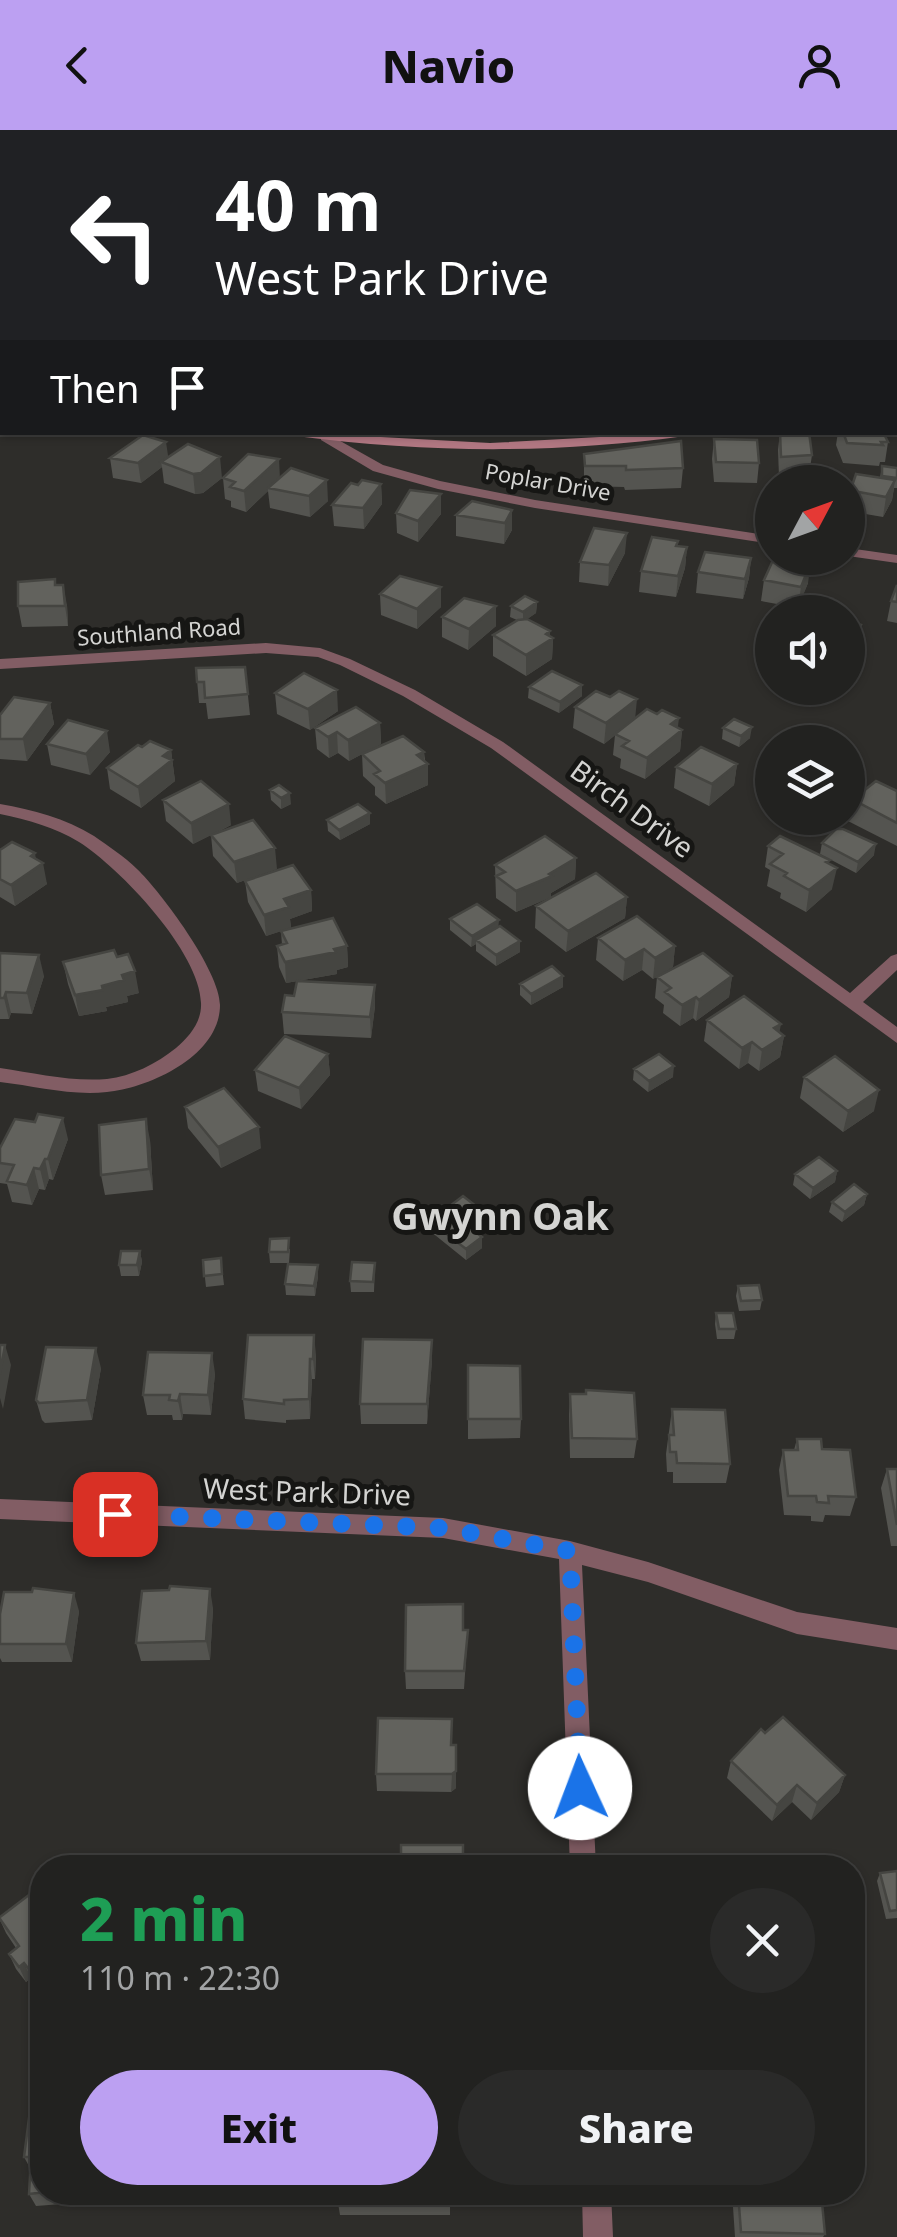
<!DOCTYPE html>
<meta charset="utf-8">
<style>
body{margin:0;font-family:"Noto Sans",sans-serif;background:#2a2a29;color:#f1f3f6;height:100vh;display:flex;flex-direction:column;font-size:38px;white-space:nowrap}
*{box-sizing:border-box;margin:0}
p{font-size:32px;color:#a2a4a5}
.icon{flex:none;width:55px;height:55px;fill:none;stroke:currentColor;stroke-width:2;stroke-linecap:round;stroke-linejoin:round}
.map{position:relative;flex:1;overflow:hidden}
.side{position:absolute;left:30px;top:1725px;width:835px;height:350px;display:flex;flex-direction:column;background:#222220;border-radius:40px;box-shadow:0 2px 8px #0004,0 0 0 2px #3f3f3e}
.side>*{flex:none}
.banner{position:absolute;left:0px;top:0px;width:898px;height:305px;box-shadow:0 2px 8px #0004,0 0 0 2px #3f3f3e;background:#202124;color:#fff;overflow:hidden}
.needle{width:65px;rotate:49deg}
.tools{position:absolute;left:755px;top:335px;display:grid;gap:20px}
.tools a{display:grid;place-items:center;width:110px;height:110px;border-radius:50%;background:#222220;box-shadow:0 2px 8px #0004,0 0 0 2px #3f3f3e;font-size:50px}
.pin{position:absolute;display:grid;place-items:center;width:85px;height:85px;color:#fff;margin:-42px;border-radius:20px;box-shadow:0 5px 15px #0006}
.me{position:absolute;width:110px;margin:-55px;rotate:358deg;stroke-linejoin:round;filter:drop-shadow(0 0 8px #0008)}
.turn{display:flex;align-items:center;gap:35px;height:210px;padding:0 50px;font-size:45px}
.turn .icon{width:130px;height:130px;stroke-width:2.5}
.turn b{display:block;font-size:70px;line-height:85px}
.then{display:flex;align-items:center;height:95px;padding:0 50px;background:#0003;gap:20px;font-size:38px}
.round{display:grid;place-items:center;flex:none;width:105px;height:105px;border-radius:52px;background:#2a2a29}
.headline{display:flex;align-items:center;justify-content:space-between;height:170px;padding:0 50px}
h1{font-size:60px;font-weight:800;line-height:75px;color:#1e9e55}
.button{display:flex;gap:20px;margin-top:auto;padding:20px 50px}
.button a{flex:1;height:115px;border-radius:60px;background:#bca0f2;color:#111;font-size:40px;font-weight:800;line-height:115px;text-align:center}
.button a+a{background:#2a2a29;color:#f1f3f6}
header{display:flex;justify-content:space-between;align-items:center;height:130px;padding:0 50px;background:#bca0f2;color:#111;font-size:45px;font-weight:800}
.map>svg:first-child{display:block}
.green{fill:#453f21}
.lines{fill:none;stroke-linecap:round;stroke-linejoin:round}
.service{fill:#825d64;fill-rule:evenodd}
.minor{fill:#825d64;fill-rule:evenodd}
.secondary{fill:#b17782;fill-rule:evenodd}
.wall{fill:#545450}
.shaded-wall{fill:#454541}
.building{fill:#62625d;stroke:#454541;stroke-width:2.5}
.route{stroke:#1a73e8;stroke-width:18;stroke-dasharray:0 32.4}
.labels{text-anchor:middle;stroke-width:10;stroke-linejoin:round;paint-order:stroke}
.far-street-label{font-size:22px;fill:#d4d4d2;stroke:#161614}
.street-label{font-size:28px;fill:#d4d4d2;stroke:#161614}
.district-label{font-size:38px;font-weight:bold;fill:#d4d4d2;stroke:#161614}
</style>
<header><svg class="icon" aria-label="back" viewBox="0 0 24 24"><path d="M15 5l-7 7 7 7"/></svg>Navio<svg class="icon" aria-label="person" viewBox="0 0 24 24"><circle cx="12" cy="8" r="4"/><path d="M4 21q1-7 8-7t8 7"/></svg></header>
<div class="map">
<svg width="897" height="2107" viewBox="0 0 897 2107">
<rect width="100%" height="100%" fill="#2e2d2a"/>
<path class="green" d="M0,0h897v258l-2,-256h-893v243z"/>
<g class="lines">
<path class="service" d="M37,0h9l2,2h-9z"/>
<path class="minor" d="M326,303l57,32 57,16 95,19 237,36v8l-237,-36 -97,-19 -65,-18 -52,-31v-6z
M848,418l49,7v8l-49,-7z
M266,513l54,5 30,11 65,31 88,52 347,251 41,-37 6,-2v16l-34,32 34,25v16l-406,-295 -88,-52 -63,-31 -22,-8 -52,-4 -266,16v-10z
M0,674c33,6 65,14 94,32 14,10 30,20 43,33 24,23 83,102 83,136 0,51 -71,83 -113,87 -36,4 -72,-6 -107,-10v-14c35,5 71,14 107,11 25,-3 49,-15 69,-31 13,-11 26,-26 25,-45 -1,-51 -81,-135 -122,-161 -24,-15 -51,-22 -79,-28z
M0,1369l443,19 127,23 78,21 149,50 100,16v22l-100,-16 -149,-52 -66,-17 14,303h-26l-11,-309 -116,-21 -443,-19z
M582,2062h29l2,45h-30z"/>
<path class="secondary" d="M0,256l2,1v8l-2,-1z
M895,269h2v8h-2z
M290,302l200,11 201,-11 -6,4c-131,18 -258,17 -389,0z"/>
</g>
<path class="wall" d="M780,302l32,23 -3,20 -30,2 -1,-27z
M838,302h45l5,10 -3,20h-5l-1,4 -36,-3 -7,-18z
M714,309l45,24 -2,20 -43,-1 -2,-23z
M584,324l99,14 -2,20 -56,2 -1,-3 -40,-1z
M110,328h58l54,20 -19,15 -8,1 -31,-11 -2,-16 -21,16 -28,-5z
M882,336l15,2v20h-3l-2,12 -9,17 -35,-6v-29l5,1 27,-5z
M280,347l48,24 -18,16 -40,-9 -2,-17 -22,21 -15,-5v-6l-6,-2 -2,-21z
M381,354l1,20 -18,25 -30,-3 -2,-21 26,-20z
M512,380v20l-8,14 -48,-8v-21z
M396,383l45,1 -23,28 -21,-9z
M677,416l10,1 -2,21 -9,29 -37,-5 2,-21z
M625,423l-17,33 -29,-4 1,-20z
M751,428l-2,20 -6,21 -47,-6 2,-21z
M764,450l44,3 -9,21 -6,3 -32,-6z
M56,455l11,20 1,21 -46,1 -4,-21z
M897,455v38l-10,-2 4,-20z
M441,457v20l-24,22 -36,-14 -1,-21z
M537,472l-1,11 -9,6 26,19 -1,21 -26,17 -33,-20v-21l24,-15 -7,-3 1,-11z
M442,487l54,9 -28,24 -26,-13z
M861,495l-6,20 -7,-2v-11z
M245,537l5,48 -42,4 -2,-16h-7l-3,-35z
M529,557l53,9 -23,17 -31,-15z
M275,563l63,18 -28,19 -33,-16z
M50,573l4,21 -27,37 -27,-2v-44z
M575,577l103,21 4,2 -2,21 -35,28 -25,-11 1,-9 -8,-4 2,-20 -11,9 -31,-16z
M380,593l1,21 -32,17 -11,-8 -9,5 -12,-9 -2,-21z
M723,598l27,10 -11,9 -17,-8z
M47,614l63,8 -20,23 -39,-10z
M142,617l29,3 4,31 -34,27 -31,-19 -3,-21z
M424,622l4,33 -42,19 -11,-9v-8l-12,-11 -1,-22z
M737,634l-3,21 -25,21 -35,-18 2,-21z
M848,653l18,6 31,2v55l-55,-28h6z
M270,660l21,14 -10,5 -10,-9z
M163,670l68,25 -17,9 63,35 -40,14 -24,-27 -2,-21 -18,9 -27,-23z
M327,690l43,4 -30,16 -12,-9z
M822,713l52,12 -18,18 -36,-19z
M768,716l61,18 3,25 -26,23 -26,-14 1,-5 -14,-7 3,-16 -5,-3z
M0,720l36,9 11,25 -32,22 -15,-9z
M576,728l-1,21 -24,14v4l-35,15 -20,-14 -1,-33z
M245,751l66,9 1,21 -22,8 1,9 -9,3 65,15 1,21 -11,3v4l-51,9 -7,-16 -2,-21 5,-1 -1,-14 -15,5 -18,-34z
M627,767l-2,21 -59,34 -31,-24 1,-22z
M450,789l49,8 21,25 -24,14 -20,-15v-7l-5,3 -21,-17z
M598,808l77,8 -2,21 -20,12 -11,-9 -19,11 -27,-21z
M0,823l44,23 -12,38 -21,-1 -2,6h-9z
M117,827l22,36 -12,3 1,6 -22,5 1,4 -28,5 -11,-32 -5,-22z
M732,846l-3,21 -33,24 -3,-3 -13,8 -17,-13 1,-8 -9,-7 2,-21z
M520,854l43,3 -32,18 -11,-10z
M375,855v21l-4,32 -87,-4 -2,-22 12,-16z
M707,890l72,12 5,4 -4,21 -21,14 -11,-8 -9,6 -35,-28z
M328,924l2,21 -29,34 -43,-18 -3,-21z
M634,939l39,8 -25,15 -15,-12z
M804,947l70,34 -31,21 -43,-34z
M185,977l76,41 -40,20 -33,-40z
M68,1009l-15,41 -4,-1 -4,11 -6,-1 -7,16 -20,-3 -5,-18 -7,-1v-35z
M150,1010l3,50 -48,5 -4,-20z
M837,1041l-2,11 -25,17 -17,-14 2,-11z
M867,1064l-3,11 -22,17 -13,-10 3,-10z
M490,1087v10l-10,8 2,2v11l-16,12 -36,-29v-10z
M290,1119l-1,14h-19l-1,-11z
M140,1121l2,11 -3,14h-18l-2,-11z
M221,1128l3,27 -18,2 -3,-27z
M375,1133l-1,29h-23l-1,-11z
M318,1135v11l-3,20 -29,-1 -1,-11z
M738,1156l24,14 -2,10 -21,1 -3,-15z
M716,1183l20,16 -2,10h-17l-2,-15z
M316,1225l-1,24h-3l-2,40 -24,1v3l-41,-4 -2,-20z
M432,1230l-5,64h-66l-1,-20z
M468,1235l53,54 -1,19 -52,1z
M101,1238l-9,52 -47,3 -3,-3 -6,-20z
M215,1243l-4,42 -28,-1 -1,6h-9l-1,-5h-25l-4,-20z
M586,1260l51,49 -3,19h-64l-1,-44 1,-20h15z
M672,1279l58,55 -4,19h-53v-11h-6l-1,-18z
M797,1309l25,10 34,48 -6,19 -25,-1 -2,7 -12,-1v-5l-27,-1 -5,-45 4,-20h11z
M887,1339h10v77h-6l-10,-58z
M169,1460l44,18 -3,52 -69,1 -5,-18z
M32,1462l47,19 -7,51h-70l-2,-4v-44z
M468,1500l-4,59h-58l-1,-18z
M765,1603l80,42 -6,17 -28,28 -19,-18 -20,19 -45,-43 4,-17z
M451,1615h5v43l-5,4 -74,-1 -1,-17z
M897,1741v47l-11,1 -9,-38 3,-8z
M42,1755v108l-11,-15 -5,4 -10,-13 -7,-15 7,-6 -10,-15 -6,-13z
M32,1965l10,97h60l-1,9 -65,5 -7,-12 1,-26 -6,-11z
M450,2062v23h-110l-2,-12z
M732,2062h89l4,42 -2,3h-88z"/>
<path class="shaded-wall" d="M166,312l3,20h-8l1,5 -21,16 -3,-20z
M220,327l2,21 -19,15 -8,1 -2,-20z
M279,329l1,20 -12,9v3l-22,21 -2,-21z
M327,350l1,21 -18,16 -1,-21z
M895,350l-3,20 -9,17 3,-20z
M381,354l1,20 -18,25 -1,-21z
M441,364v20l-23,28v-21z
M512,380v20l-8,14 1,-21z
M627,403l-2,20 -17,33 1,-21z
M687,417l-2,21 -9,29 2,-21z
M751,428l-2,20 -6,21 2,-20z
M811,432l-3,21 -10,25 3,-21z
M63,455l4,20 1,21 -3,-20z
M441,457v20l-24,22v-20z
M537,472l-1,11 -13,9v-10z
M496,476v20l-28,24 1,-21z
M550,501v9l3,-2 -1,21 -26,17v-21z
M582,555v11l-23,17 1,-11z
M337,560l1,21 -28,19 -2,-21z
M637,569l-2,21 -31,24 2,-21z
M50,573l4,21 -27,37 -4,-22z
M679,588l-2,16 5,-4 -2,21 -35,28 2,-21 24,-34z
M380,593l1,21 -32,17 -1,-21z
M752,597l-2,11 -11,9 2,-11z
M107,601l3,21 -20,23 -4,-21z
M337,602l1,21 -9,5 -1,-21z
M171,620l4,31 -34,27 -3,-21 25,-31z
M424,622v13l4,-1v21l-42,19 -1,-21 32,-28z
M737,634l-3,21 -25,21 3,-22z
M290,663l1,11 -10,5v-11z
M229,674l2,21 -38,19 -2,-21z
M370,683v11l-30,16 -1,-10z
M876,714l-2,11 -18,18 2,-11z
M275,718l2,21 -40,14 -3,-21z
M35,723l2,14 6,-4 4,21 -32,22 -4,-21 20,-29z
M576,728l-1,21 -24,14v4l-35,15v-21z
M830,730l-4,16 11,-8 -5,21 -26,23 3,-22 17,-28z
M311,760l1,21 -22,8 1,9 -25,8 -2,-21 20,-16z
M627,767l-2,21 -59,34 2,-21z
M499,790l-1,11 -22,9v4l-5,3 1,-11z
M520,811v11l-24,14v-11z
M347,816l1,21 -11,3v4l-51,9 -1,-21z
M675,816l-2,21 -20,12 2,-21z
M644,819l-2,21 -19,11 2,-21z
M39,825l5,21 -12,38 -5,-21z
M135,841l4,22 -12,3 1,6 -22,5 1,4 -28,5 -4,-21 27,-9 20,-11z
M563,846v11l-32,18v-11z
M732,846l-3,21 -33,24 3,-21z
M375,855v21l-4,32 -1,-21z
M6,862l5,21 -2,6 -5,-21z
M696,867l-3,21 -13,8 2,-21z
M781,894l-3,16 6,-4 -4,21 -21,14 3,-21 12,-22z
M752,912l-4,21 -9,6 3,-21z
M328,924l2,21 -29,34 -2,-21z
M674,936l-1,11 -25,15 1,-11z
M879,960l-5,21 -31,21 5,-21z
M63,988l5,21 -15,41 -5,-21z
M146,989l4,21 3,50 -4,-21z
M259,997l2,21 -40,20 -3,-21z
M45,1029l4,20 -4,11 -5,-21z
M34,1038l5,21 -7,16 -5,-20z
M837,1041l-2,11 -25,17 3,-11z
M867,1064l-3,11 -22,17 3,-10z
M490,1087v10l-17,13v-10z
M482,1107v11l-16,12v-11z
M140,1121l2,11 -3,14 -2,-11z
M318,1135v11l-3,20 -1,-10z
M314,1205l2,20 -1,24 -2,-20z
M432,1210v20l-5,64v-20z
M5,1215l6,20 -8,44 -3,-11v-24z
M96,1218l5,20 -9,52 -5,-20z
M212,1223l3,20 -4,42 -3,-20z
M310,1229l2,20 -2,40 -1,-20z
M180,1264l3,20 -1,6 -4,-19z
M210,1459l3,19 -3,52 -4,-19z
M74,1463l5,18 -7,51 -6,-18z
M456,1641v17l-5,4 1,-18z
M845,1645l-6,17 -28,28 6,-17z
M797,1655l-5,17 -20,19 5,-16z
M24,1833l7,15 -5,4 -7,-15z"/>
<path class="building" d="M780,302h29l3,23 -31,2z
M843,302h40l5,10h-7l2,3 -36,-2z
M143,305l23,7 -28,21 -28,-5z
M714,309l43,1 2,23 -43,-1z
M681,311l2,27 -57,2v-4h-41l-1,-12z
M188,314l32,13 -19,16 -8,1 -32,-12z
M248,324l31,5 -35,32 -14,-4 5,-5 -12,-4z
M882,336l15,2v10l-15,-2z
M291,338l36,12 -18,16 -41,-8z
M856,344l39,6 -9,17 -38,-7v-8h-5l10,1z
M362,350l19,4 -18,24 -31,-3 19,-22 7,2z
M410,360l31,4 -23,27 -22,-8z
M472,371l40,9 -7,13 -49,-8z
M594,398l33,5 -18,32 -29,-3z
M652,407l26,4 -2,5 11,1 -9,29 -37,-5z
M705,422l46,6 -6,21 -47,-7z
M774,428h10l27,4 -10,25 -37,-7z
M400,446l41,11 -24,22 -37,-15z
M55,449v6h8l2,21h-47v-24z
M897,455v17l-6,-1z
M525,466l12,6 -14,10 -12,-6z
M464,468l32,8 -27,23 -27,-12z
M794,474l16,2 -2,6h-17z
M527,489l23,12 -4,3 7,4 -27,17 -33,-20 25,-15z
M848,492l13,3 -4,9 -9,-2z
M245,537l3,27 -43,4 -1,-16h-7l-1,-14z
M552,541l30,14 -22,17 -31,-15z
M304,543l33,17 -29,19 -33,-16z
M596,561l14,6 9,-6 18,8 -31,24 -31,-16z
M14,567l36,6 -27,36h-23v-24z
M356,577l24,16 -32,17 -11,-8 -9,5 -13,-9z
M647,579l10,5 5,-4 17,8 -8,6 11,6 -35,28 -25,-12 7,-5 -14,-7z
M734,589l18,8 -11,9 -18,-8z
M68,590l39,11 -21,23 -39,-10z
M403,606l21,16 -7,3 11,9 -43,19 -11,-9 6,-3 -18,-17z
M150,611l21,9 -8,6 9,4 -34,27 -31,-19 31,-23 4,2z
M701,617l36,17 -25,20 -36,-17z
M201,651l28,23 -38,19 -28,-23z
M850,651l16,8 10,-8 21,10v32l-49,-26v-14z
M279,655l11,8 -9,5 -11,-8z
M358,674l12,9 -31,17 -12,-10z
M253,690l22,28 -41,14 -23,-27z
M836,699h7l33,15 -18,18 -36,-19z
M545,706l31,22 -27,16 3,2 -36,15 -20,-15 9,-4 -10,-7z
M780,706l50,24 -4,2 11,6 -28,22 -25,-14 3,-3 -17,-9 13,-10 -15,-8z
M12,712l23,11 -4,3 12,7 -32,22 -11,-6v-29z
M293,735l18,25 -27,9 5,8 -25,8 -19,-34z
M596,743l31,24 -59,34 -32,-25z
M477,774l22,16 -27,16 -22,-17z
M637,786l38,30 -20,12 -11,-9 -19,11 -27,-22z
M333,788l14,28 -13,3 2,3 -51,10 -8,-16 10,-3 -6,-12z
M500,796l20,15 -24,14 -20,-15z
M114,820l3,7 11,-3 7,17 -13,4 2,5 -22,6 1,4 -28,5 -12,-33z
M0,823l39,2 -12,38 -21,-1 -2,6h-4z
M703,823l29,23 -33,24 -3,-3 -14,8 -17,-13 6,-4 -14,-11z
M552,836l11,10 -32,18 -11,-10z
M297,851l78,4 -5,32 -88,-5 3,-17 9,1z
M744,866l37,28 -7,4 10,8 -22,14 -10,-8 -10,6 -35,-28z
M285,906l43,18 -29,34 -44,-18z
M659,924l15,12 -25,15 -15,-12z
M835,926l44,34 -31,21 -44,-34z
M224,958l35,39 -41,20 -33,-40z
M38,984l25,4 -15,41h-3l-5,10 -6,-1 -7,17 -20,-4 7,-16 -14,-2v-15l15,-29 20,3z
M146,989l3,50 -48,6 -2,-50z
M819,1027l18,14 -24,17 -18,-14z
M854,1054l13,10 -22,18 -13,-10z
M463,1066l27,21 -17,13 9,7 -16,12 -36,-28z
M289,1108l-1,14h-19l1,-13z
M121,1121h19l-3,14h-18z
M221,1128l1,16 -18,2 -1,-16z
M352,1132l23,1 -2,19 -23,-1z
M288,1134l30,1 -4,21 -29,-2z
M759,1155l3,15 -21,1 -3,-15z
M716,1183h17l3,16h-17z
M248,1205h66l-1,24h-3l-1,40 -25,1v4l-41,-5z
M363,1209l69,1 -5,64h-67z
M0,1215h5l-5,29z
M46,1217l50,1 -9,52 -48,3 -3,-3z
M148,1222l64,1 -4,42 -28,-1 -2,7 -9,-1 1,-5h-27z
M468,1235l52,1 1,53h-53z
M586,1260l48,3 3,46 -65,-1 -2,-44h16z
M672,1279l53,1 5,54 -53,-1 -1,-11h-6l-1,-17h5z
M797,1309h24l1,10 28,1 6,47 -28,-1 1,7 -12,-1 -1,-6h-28l-5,-46h15z
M887,1339h10v56z
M170,1456l40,3 -4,52 -70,2 6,-52 27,-1z
M33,1458l41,5 -8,51h-66v-30l4,-22h28z
M463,1474v26h5l-4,41h-59l1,-66z
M783,1587l62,58 -28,28 -20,-18 -20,20 -46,-44 30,-32 4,4z
M378,1588l74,1 -1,26h5v26l-4,3h-76z
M401,1715h62v23h-62z
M723,1734h61v4h-61z
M897,1741v39l-7,1 -10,-38z
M42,1755v101l-18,-23 -5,4 -10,-13 10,-8 -19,-27v-2z
M41,1927h1v135h3l-16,2 2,-37h-7l8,-62h6z
M338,2062h112v11h-112z
M738,2062h83l4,42 -84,-2z"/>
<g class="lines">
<path class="route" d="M115,1384l328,14 127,23 10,237"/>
</g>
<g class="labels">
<g class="far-street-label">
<text transform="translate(548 352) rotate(10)" y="8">Poplar Drive</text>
<text transform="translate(159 502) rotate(-4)" y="8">Southland Road</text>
</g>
<g class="street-label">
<text transform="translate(632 679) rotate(36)" y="10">Birch Drive</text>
<text transform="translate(307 1362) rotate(2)" y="10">West Park Drive</text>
</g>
<g class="district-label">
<text x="500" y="1100">Gwynn Oak</text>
</g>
</g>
</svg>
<div class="tools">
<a><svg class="needle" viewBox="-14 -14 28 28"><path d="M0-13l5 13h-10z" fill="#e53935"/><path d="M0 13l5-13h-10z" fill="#a2a4a5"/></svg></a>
<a><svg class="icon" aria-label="sound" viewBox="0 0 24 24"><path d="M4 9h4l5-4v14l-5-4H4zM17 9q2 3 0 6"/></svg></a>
<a><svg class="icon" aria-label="layers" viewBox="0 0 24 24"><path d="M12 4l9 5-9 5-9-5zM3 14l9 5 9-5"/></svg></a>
</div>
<div class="pin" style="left:115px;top:1384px;background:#d93025"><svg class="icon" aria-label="arrive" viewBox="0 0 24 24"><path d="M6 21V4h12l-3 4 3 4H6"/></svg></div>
<svg class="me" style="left:580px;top:1658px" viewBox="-20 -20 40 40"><circle r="19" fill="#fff"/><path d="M0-13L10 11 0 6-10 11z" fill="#1a73e8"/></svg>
<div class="banner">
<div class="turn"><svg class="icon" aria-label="left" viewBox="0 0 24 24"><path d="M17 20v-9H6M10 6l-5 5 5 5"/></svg><div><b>40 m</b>West Park Drive</div></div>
<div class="then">Then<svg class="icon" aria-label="arrive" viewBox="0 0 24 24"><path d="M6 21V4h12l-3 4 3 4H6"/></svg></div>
</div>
<section class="side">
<div class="headline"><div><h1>2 min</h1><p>110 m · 22:30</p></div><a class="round"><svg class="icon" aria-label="close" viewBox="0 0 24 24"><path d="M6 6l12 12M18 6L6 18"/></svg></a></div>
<div class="button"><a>Exit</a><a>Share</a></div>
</section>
</div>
